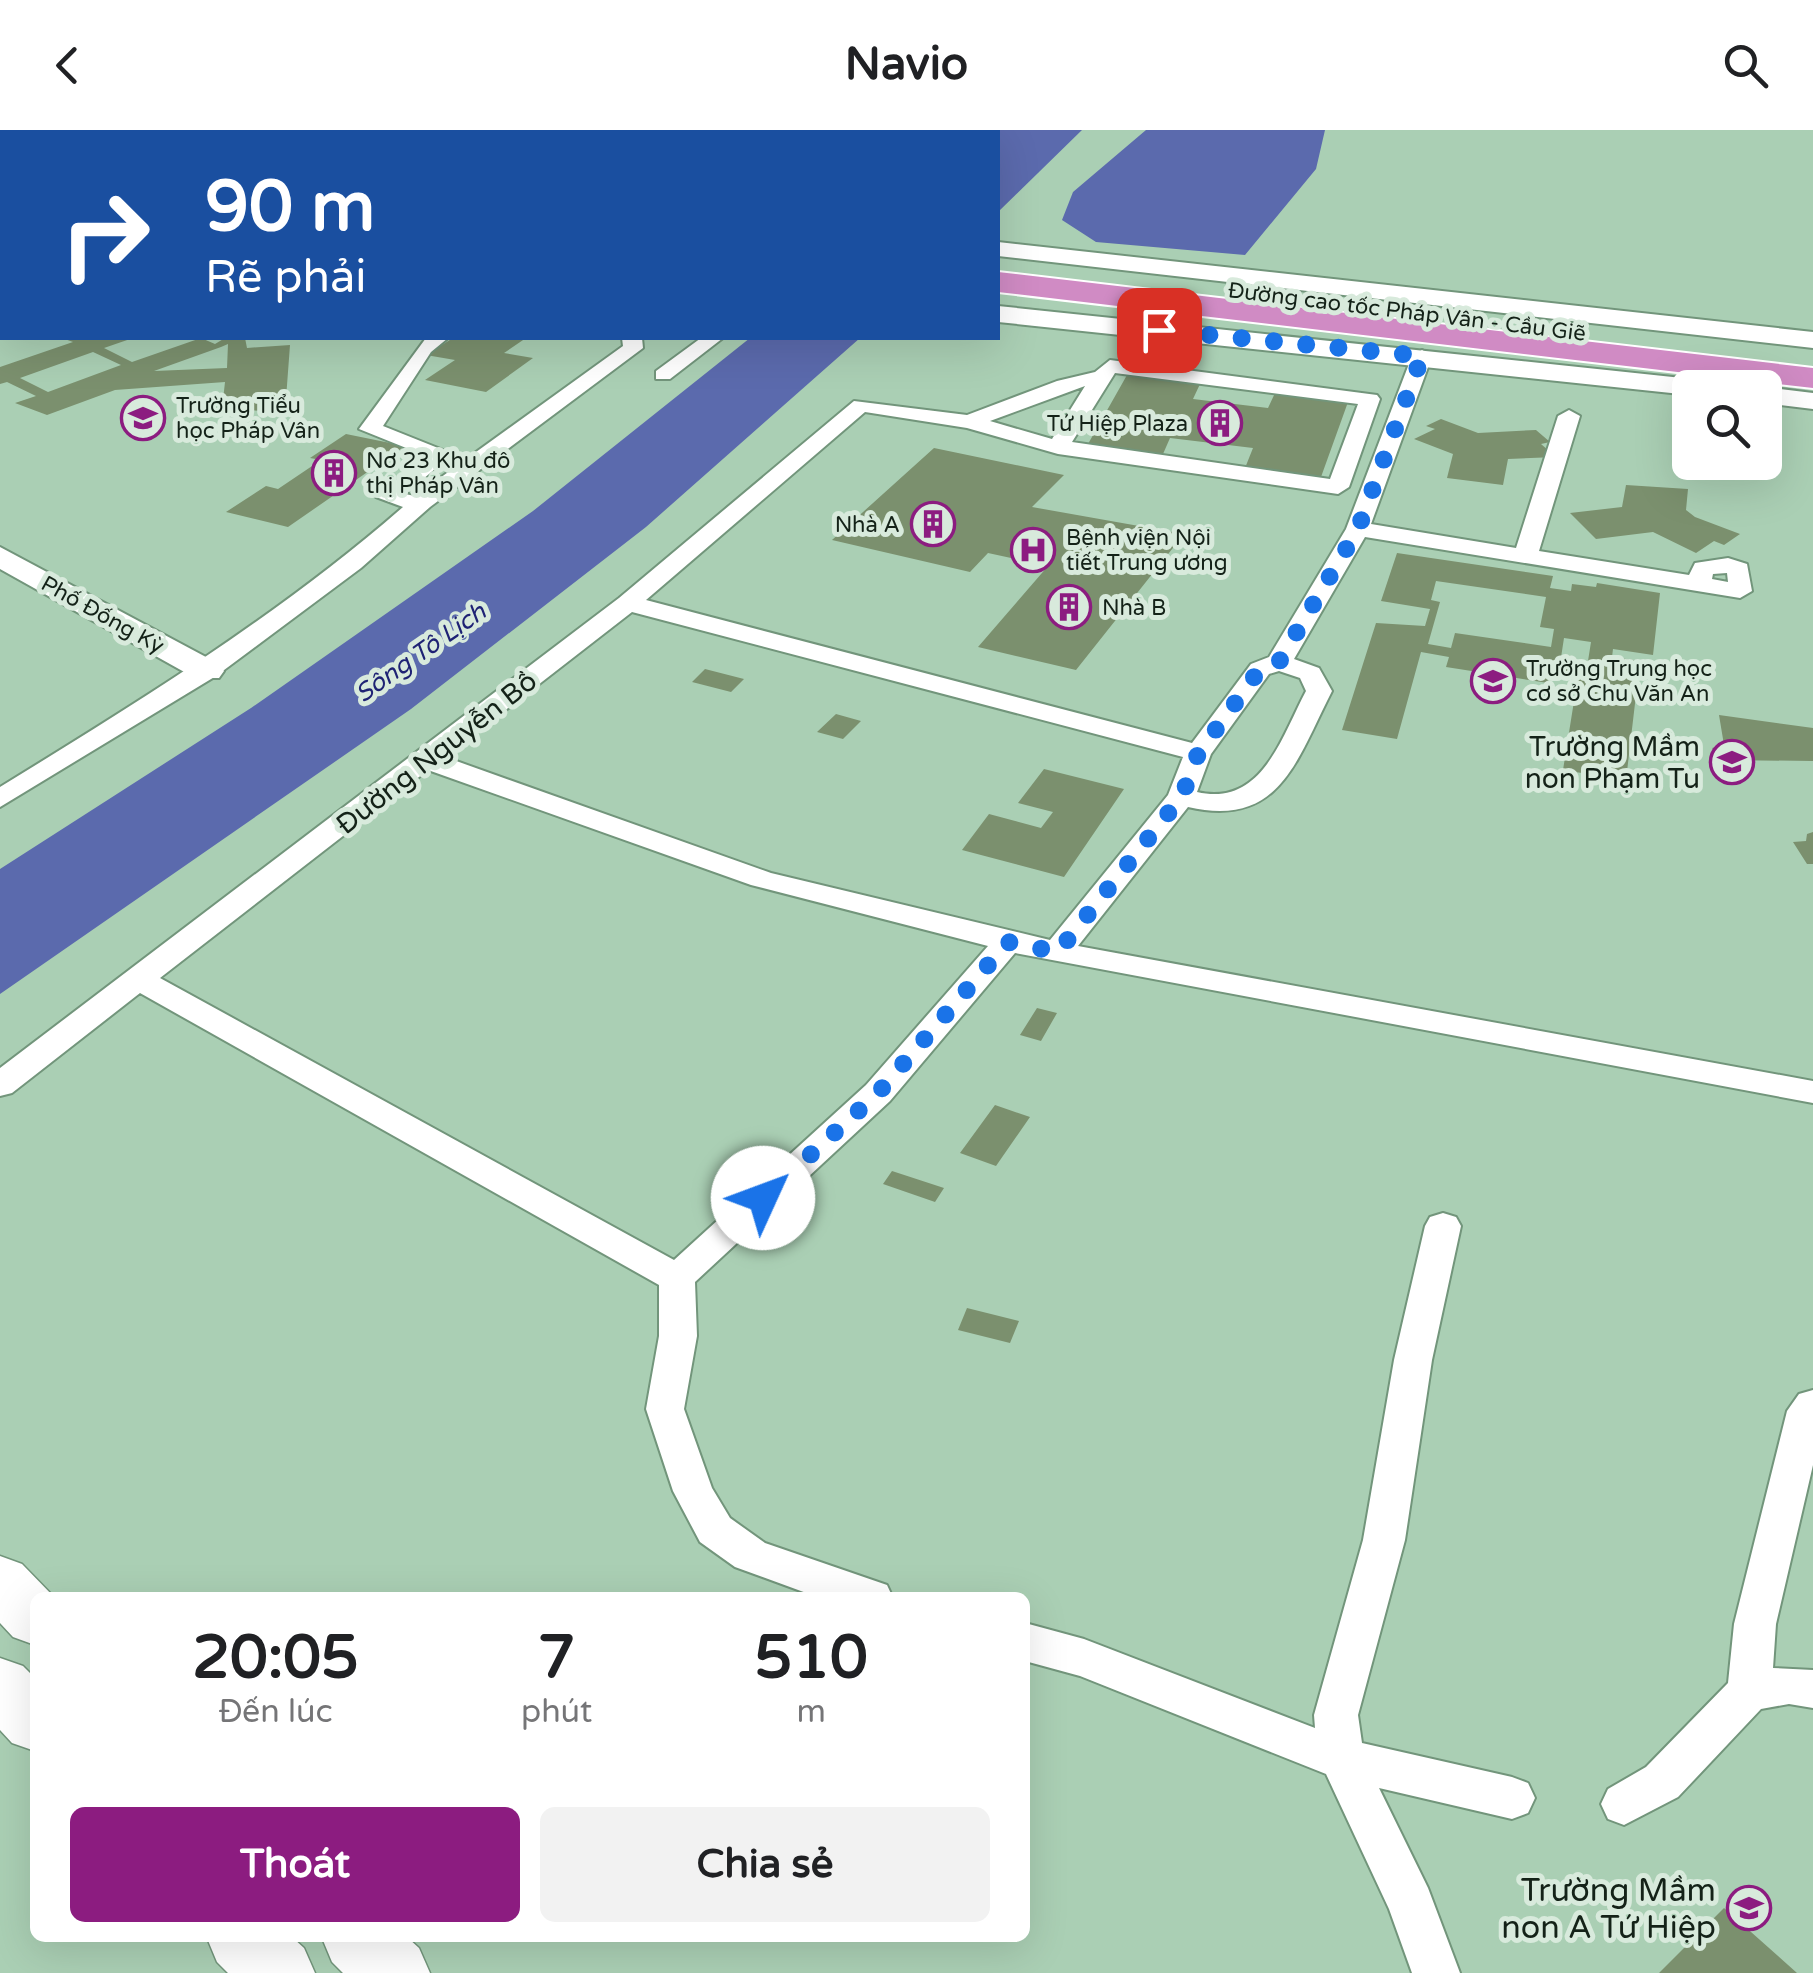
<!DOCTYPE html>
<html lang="vi">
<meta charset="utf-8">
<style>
body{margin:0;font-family:"Varela Round",sans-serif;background:#f2f2f2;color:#202124;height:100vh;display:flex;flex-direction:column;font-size:38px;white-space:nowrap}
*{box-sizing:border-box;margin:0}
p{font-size:32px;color:#757577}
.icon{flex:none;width:55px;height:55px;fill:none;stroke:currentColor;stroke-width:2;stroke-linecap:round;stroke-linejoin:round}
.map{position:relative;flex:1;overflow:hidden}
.details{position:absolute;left:30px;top:1462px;width:1000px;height:350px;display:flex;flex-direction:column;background:#fff;border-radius:15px;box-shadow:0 10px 40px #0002}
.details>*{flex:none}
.guide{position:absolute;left:0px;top:0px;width:1000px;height:210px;box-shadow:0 10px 40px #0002;background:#1a4fa0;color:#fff;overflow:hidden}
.controls{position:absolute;left:1672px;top:240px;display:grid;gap:20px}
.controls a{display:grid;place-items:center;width:110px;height:110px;border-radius:15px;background:#fff;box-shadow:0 10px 40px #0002;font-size:50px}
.pin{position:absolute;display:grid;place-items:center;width:85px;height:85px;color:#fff;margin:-42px;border-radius:20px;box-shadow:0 5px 15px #0006}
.me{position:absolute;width:110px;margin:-55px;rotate:47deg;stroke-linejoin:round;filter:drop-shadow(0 0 8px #0008)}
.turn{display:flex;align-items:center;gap:35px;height:210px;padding:0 40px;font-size:45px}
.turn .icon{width:130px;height:130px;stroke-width:2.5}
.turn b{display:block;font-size:70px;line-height:85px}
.eta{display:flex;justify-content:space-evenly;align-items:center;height:170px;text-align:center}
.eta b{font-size:60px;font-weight:700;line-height:70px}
.primary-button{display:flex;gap:20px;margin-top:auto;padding:20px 40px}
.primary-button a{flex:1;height:115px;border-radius:15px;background:#8c1c80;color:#fff;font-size:40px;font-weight:700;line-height:115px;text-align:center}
.primary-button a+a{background:#f2f2f2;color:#202124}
header{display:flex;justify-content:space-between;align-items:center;height:130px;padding:0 40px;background:#fff;font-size:45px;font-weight:700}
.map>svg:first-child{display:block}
.water{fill:#5b6aad}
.building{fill:#7b906e;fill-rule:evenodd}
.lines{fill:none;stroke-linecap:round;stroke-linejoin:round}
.minor-casing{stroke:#72957b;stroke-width:4}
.tertiary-casing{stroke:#72957b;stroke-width:4}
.secondary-casing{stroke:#72957b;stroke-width:3}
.motorway-casing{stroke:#fff;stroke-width:4}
.minor{fill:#fff;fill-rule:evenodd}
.tertiary{fill:#fff;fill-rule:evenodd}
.secondary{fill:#fff;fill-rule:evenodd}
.motorway{fill:#d08bc4;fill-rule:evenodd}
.route{stroke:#1a73e8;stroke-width:18;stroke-dasharray:0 32.4}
.labels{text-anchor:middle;stroke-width:10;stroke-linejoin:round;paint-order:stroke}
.far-street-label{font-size:22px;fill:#142218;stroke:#d8eadc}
.far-poi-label{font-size:22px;fill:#142218;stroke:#d8eadc;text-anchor:start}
.far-water-label{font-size:25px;font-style:italic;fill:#1e2274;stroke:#d8eadc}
.poi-label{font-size:28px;fill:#142218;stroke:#d8eadc;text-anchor:end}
.street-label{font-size:28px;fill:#142218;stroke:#d8eadc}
.near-poi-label{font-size:32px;fill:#142218;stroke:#d8eadc;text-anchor:end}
</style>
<header><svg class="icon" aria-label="back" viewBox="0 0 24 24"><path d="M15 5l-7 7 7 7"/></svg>Navio<svg class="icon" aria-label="search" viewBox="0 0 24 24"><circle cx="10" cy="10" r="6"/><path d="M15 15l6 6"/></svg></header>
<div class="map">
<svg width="1813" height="1843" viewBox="0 0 1813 1843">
<rect width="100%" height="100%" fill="#aacfb4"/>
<path class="water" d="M820,0h262l-84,82v-80z
M1146,0h179l-9,39 -71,86 -149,-13 -34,-22 11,-28z
M750,208h110l-214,189 -235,182 -411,285v-125l251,-161 282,-197z"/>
<path class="building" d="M62,208h71l-29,10 28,14 69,-24 14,6 10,-6h20l2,10 43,-3 -5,67 -63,-3 3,-27 -110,8 -68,25 -32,-12 21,-7 -29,-14 -7,2v-17l73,-25zM228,214l-1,24 -73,3 67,-24zM93,222l28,13 -73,27 -28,-14z
M453,208h73l-22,15 29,5 -47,34 -61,-12 30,-20 -29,-5z
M1127,245l73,9 -7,15 75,9 7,-15 73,9 -27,75 -76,-9 8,-20 -83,-10 -7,16 -75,-10z
M1441,289l37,14 58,-3 14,12 -9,2 15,13 -48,2 -5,26 -56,-7 6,-24 -39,-15 21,-10 -9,-3z
M346,304l59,12 -117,81 -62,-15 40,-26 12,3 43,-29 -11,-2z
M934,318l130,27 -32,32 152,27 -108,136 -98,-23 70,-81 -60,-13 -18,19 -138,-32z
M1626,355l62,4 -2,21 9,7 45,17 -16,11 -10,-4 -18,12 -43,-21 -57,7 -26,-26 52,-6z
M1397,423l156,23 -3,12 21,3 1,-7 24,3 1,-4 63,10 -7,62 -40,-6 -1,8 28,4 -14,119 -63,-10 15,-94 -28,-5 -2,12 -102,-16 3,-10 -28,-5 -24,87 -55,-9 34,-107 49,3 5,-17 -49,-8zM1436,451l110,16 -6,30 14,2 -3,18 -96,-14 -4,15 -23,-4 12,-42 -9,-2zM1564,508l27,4 -3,19 -7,-1 -1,8 -20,-4z
M705,539l39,10 -13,13 -39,-10z
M836,584l25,7 -18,18 -26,-7z
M1719,585l94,13v33l-90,-1 -11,-12 12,-3z
M1044,639l80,20 -60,88 -102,-27 27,-36 52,14 12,-16 -35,-9z
M1813,702v32h-6l-14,-22 13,-1 1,-7z
M1037,878l20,5 -16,28 -21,-6z
M995,975l35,12 -34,49 -36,-13z
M892,1041l52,17 -9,14 -52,-18z
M967,1178l52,13 -9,22 -52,-13z
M1724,1778l73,65h-138z"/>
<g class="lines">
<defs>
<path id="minor" d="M426,208h22l-17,14 -48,74 70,28 -48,40 10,2 208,-150 -1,-8h20l1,10 -213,159 -69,61 -145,108 -216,131v-20c140,-86 278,-171 403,-280l-27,-10 50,-41 -67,-27z
M701,208h22l-53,41h-14v-8z
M1422,220l10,6 -61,168 145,24 42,-132 11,-6 11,6 -41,135 150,24 6,-12 33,-5 19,6 5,27 -12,7 -375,-61 -71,122 25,9 13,23c-35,68 -52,138 -144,116l-110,139 735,135v22l-798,-150 -125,148 -195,181 2,54 -13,73 28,79 18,30 35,25 122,42 6,13h-73l-85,-31 -35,-25 -27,-51 -27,-82 13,-73v-51l-519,-292 -128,100 -12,3v-28l619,-470 235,-197 113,14 90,-34 38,-9 15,-12 267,35 3,4 -31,88 -11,7 -280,-40 -91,-26 -102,-16 -219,188 546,143 59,-79 18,-7 77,-128 66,-173zM1115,243l243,31 -28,75 -258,-37zM1085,256l-33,53 -62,-18zM1727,443l1,9 -16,-3 1,-5zM632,482l551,145 -15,38 -118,145 -279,-67 -326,-116zM1279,541l21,7 6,13c-25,47 -44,116 -109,101l14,-38 58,-80zM428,640l323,115 237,61 -122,139 -192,175 -514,-282z
M1443,1083l13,4 5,9 -29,134 -27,180 -47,175 4,28 150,34 16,6 7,15 -7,15 -16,6 -133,-31 49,100 32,85h-48l-23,-64 -63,-135 -246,-98 -55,-15v-38l59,16 231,89 -1,-13 49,-175 31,-180 31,-134 5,-9z
M1813,1260v75l-37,159 -3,44 40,2v38l-24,-4 -28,5 -83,88 -54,28 -16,-6 -7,-15 7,-15 38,-22 82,-84 6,-59 53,-213 12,-17z"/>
<path id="tertiary" d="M59,0h33l2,2h-34z
M0,33l2,1v13h-2z
M998,112l815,90v16l-815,-92z
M998,176l703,74 13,8h-24v7l-692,-73z
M1765,257l48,6v16l-48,-6z
M0,417l219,117 5,7 -5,7h-24l-195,-109z"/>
<path id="secondary" d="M0,1426l22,8 33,34h-20v47l-22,-8 -13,-14z
M0,1528l23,8 12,12v73l-23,-8 -12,-13z
M207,1808h86l11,10 11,25h-87l-11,-11z
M322,1808h86l11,10 11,25h-87l-11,-11z"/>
<path id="motorway" d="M0,0h29l2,2h-29v6z
M998,142l815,96v20l-815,-96z"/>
</defs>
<use href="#minor" class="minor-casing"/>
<use href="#tertiary" class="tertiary-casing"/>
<use href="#secondary" class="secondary-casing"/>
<use href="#motorway" class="motorway-casing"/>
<use href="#minor" class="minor"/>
<use href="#tertiary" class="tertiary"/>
<use href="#secondary" class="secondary"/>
<use href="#motorway" class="motorway"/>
</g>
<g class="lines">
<path class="route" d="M763,1068l115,-105 130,-151 50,10 124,-156 16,-42 62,-85 19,-7 79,-133 64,-173 -263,-26"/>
</g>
<defs>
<symbol id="school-ring" viewBox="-11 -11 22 22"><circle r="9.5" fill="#d8eadc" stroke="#8c1c80" stroke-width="1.5"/><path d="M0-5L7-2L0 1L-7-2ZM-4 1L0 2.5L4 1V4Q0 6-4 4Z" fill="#8c1c80"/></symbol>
<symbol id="building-ring" viewBox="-11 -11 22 22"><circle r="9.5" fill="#d8eadc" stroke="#8c1c80" stroke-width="1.5"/><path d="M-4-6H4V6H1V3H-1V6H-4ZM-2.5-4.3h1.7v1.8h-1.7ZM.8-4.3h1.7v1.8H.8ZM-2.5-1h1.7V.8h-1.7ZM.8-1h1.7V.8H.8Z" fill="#8c1c80"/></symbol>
<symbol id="hospital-ring" viewBox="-11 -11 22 22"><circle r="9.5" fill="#d8eadc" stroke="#8c1c80" stroke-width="1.5"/><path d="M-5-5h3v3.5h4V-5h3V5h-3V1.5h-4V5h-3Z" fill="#8c1c80"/></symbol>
</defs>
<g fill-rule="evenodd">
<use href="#school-ring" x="118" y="263" width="50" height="50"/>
<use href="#building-ring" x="1195" y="268" width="50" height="50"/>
<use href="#building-ring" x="309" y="318" width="50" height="50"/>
<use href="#building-ring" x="908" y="369" width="50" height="50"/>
<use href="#hospital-ring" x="1008" y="395" width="50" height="50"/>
<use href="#building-ring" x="1044" y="452" width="50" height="50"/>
<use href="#school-ring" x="1468" y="526" width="50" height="50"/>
<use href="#school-ring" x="1707" y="607" width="50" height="50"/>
<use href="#school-ring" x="1724" y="1753" width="50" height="50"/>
</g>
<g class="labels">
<g class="far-street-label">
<text transform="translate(1407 181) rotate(7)" y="8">Đường cao tốc Pháp Vân - Cầu Giẽ</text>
<text transform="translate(103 484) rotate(29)" y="8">Phố Đống Kỳ</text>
</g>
<g class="far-poi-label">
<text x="176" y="283">Trường Tiểu<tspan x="176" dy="25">học Pháp Vân</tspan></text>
<text x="1188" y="301" text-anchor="end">Tứ Hiệp Plaza</text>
<text x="366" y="338">Nơ 23 Khu đô<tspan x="366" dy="25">thị Pháp Vân</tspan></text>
<text x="900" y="402" text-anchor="end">Nhà A</text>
<text x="1066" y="415">Bệnh viện Nội<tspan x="1066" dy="25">tiết Trung ương</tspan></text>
<text x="1102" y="485">Nhà B</text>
<text x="1526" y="546">Trường Trung học<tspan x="1526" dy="25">cơ sở Chu Văn An</tspan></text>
</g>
<g class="far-water-label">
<text transform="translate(420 522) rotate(-35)" y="9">Sông Tô Lịch</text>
</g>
<g class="poi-label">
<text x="1700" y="626">Trường Mầm<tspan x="1700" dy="32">non Phạm Tu</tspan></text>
</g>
<g class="street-label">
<text transform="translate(436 622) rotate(-38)" y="10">Đường Nguyễn Bồ</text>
</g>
<g class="near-poi-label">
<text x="1716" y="1771">Trường Mầm<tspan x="1716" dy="37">non A Tứ Hiệp</tspan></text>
</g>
</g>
</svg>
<div class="controls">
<a><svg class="icon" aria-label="search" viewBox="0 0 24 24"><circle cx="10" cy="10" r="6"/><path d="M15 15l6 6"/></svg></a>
</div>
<div class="pin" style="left:1159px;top:200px;background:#d93025"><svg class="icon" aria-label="arrive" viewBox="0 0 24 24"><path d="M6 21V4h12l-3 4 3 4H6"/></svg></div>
<svg class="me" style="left:763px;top:1068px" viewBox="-20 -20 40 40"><circle r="19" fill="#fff"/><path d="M0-13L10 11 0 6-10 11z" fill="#1a73e8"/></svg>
<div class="guide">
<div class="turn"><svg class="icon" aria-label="right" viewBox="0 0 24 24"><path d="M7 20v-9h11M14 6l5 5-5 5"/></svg><div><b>90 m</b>Rẽ phải</div></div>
</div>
<section class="details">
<div class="eta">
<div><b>20:05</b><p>Đến lúc</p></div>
<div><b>7</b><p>phút</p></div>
<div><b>510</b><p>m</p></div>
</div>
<div class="primary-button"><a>Thoát</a><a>Chia sẻ</a></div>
</section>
</div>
